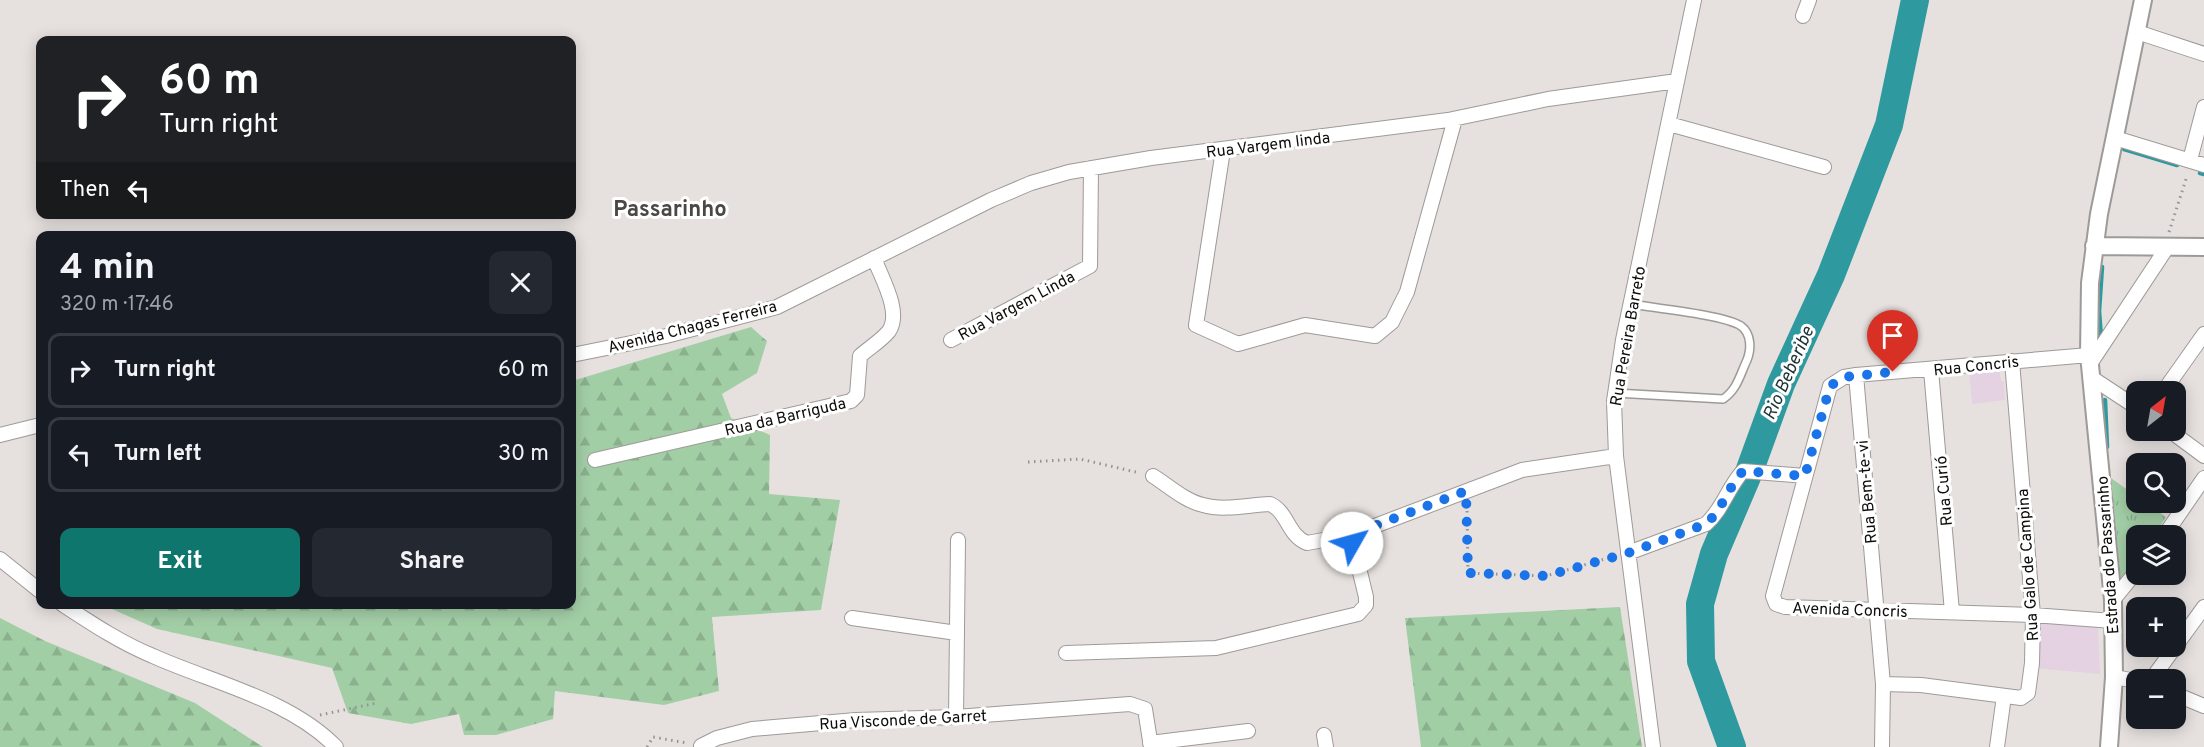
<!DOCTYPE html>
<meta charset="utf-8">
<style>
body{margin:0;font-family:Overpass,sans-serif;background:#242831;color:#f1f3f6;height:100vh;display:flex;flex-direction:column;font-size:22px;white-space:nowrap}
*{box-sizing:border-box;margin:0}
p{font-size:20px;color:#9ea1a6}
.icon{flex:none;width:33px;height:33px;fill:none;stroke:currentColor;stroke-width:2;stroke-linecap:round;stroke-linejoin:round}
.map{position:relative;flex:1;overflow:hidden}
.side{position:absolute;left:36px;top:231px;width:540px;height:378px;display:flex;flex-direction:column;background:#171b24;border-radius:12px;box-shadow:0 3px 15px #0003}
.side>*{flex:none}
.banner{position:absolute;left:36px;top:36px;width:540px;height:183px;border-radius:12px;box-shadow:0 3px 15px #0003;background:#202124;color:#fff;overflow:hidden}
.needle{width:39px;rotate:31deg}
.buttons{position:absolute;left:2126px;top:381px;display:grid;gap:12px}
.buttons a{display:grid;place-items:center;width:60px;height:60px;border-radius:12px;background:#171b24;box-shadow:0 3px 15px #0003;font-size:30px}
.pin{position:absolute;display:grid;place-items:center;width:51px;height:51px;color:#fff;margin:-62px -26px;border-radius:50% 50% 50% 0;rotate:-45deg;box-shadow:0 0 6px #0007}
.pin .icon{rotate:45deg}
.me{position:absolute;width:66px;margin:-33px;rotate:52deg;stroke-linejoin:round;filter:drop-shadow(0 0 4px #0008)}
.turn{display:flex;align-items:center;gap:21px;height:126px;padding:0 24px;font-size:27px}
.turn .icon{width:78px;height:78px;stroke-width:2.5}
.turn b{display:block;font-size:42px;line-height:51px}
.then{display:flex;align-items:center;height:57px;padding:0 24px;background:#0003;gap:12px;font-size:22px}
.round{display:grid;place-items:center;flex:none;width:63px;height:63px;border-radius:12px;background:#242831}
.headline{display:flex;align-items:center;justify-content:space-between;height:102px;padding:0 24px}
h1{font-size:36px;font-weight:700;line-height:45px}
.action{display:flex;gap:12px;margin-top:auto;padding:12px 24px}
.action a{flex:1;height:69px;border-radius:12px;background:#0f766e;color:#fff;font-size:24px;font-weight:700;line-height:69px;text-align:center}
.action a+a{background:#242831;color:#f1f3f6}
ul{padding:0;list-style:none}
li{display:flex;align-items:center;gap:18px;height:75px;margin:0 12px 9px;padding:0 12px;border:3px solid #363941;border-radius:12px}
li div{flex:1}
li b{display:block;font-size:22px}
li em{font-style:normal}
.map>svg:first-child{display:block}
.education{fill:#e4d1e2}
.grass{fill:url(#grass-tufts)}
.forest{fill:url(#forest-firs)}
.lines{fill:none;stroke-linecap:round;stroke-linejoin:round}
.stream{stroke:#2e999e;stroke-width:4.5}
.river{stroke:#2e999e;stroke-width:28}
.service-casing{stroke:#9e9a97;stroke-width:10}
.minor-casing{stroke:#9e9a97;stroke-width:16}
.tertiary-casing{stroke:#9e9a97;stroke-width:20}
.path{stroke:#969290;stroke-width:3;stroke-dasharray:1.5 4.5;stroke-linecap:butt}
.service{stroke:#fff;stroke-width:7}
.minor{stroke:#fff;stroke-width:14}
.tertiary{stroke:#fff;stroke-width:16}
.route{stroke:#1a73e8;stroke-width:10;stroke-dasharray:0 18}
.labels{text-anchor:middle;stroke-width:6;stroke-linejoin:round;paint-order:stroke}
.street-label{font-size:16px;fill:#0e0d0c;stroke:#fff}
.water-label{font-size:18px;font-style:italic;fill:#1b3234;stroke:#fff}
.district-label{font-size:22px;font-weight:bold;fill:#4c4745;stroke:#fff}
</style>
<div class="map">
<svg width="2204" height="747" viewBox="0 0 2204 747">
<defs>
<pattern id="grass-tufts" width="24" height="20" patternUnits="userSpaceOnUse" patternTransform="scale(1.5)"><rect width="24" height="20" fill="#a2cea6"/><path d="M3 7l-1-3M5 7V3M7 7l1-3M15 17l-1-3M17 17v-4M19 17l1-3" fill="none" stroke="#8ab08e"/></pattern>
<pattern id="forest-firs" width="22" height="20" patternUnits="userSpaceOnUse" patternTransform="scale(1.5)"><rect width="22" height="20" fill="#a2cea6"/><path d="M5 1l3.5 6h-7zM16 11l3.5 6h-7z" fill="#8ab08e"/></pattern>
</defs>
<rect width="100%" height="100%" fill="#e6e1de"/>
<path class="education" d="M1999,367l2,14h3l1,19 -33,4 -3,-34z
M2037,622l61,5 2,47 -66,-6z"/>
<path class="grass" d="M2111,478l25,18v6l10,1 20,14 -12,18 -18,1v27l-11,17 -4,1z"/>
<path class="forest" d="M751,327l16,14 -10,32 -35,21 9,24 39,17 -1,59 71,6 -19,110 -109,7 7,74 -55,14 -109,-14 -2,28 -57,16h-32l-5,-21 -48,10 -63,-11 -16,-45 -175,-39 -54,-24 469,-1v-223z
M1620,607l22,140h-221l-16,-129z
M0,618l45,23 150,62 68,44h-263z"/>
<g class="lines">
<path class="stream" d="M2124,149l53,16
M2200,173l4,1
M2101,337l-2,-26 3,-44
M2105,400l2,47"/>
<path class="river" d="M1732,747l-31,-86 -1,-57 14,-50 35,-82 32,-88 50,-109 58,-150 26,-125"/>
<defs>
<path id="service" d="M1615,393l108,6c14,-9 17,-24 24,-39 4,-10 5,-26 -6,-34 -16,-11 -87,-18 -110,-22"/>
<path id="minor" d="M1803,16l6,-16
M2137,32l67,22
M1669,124l155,43
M2115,138l89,27
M1223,150l-27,175 42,19 67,-19 70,11 17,-14 15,-30 48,-173
M2190,160l14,-53
M951,340l139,-74 1,-98
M572,355l94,-19 111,-29 214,-107 40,-17 38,-11 82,-14 297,-38 100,-21 129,-18
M2089,355l-233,20 -12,2 -14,9 -57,210 3,8 9,3 248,8 80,6
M2090,364l76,-115
M1931,370l21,242
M1856,375l27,309 -1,63
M2092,378l44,29
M2163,392l41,-58
M2169,430l35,26
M0,435l40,-10
M595,460l256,-59 6,-6 3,-39c9,-8 22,-16 29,-25 13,-19 -8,-54 -15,-73
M1153,476c16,10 32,25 50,29 21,6 45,0 67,-1 18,8 18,32 37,39l44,-8 171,-65 94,-14
M2164,536l40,-58
M1628,553l78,-29c17,-15 22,-37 37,-53l62,5
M0,559l40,32
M2113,600l23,-28
M62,604c29,19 59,39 91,52 60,27 136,43 183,91
M852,618l105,15
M1066,653l150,-5 142,-34 8,-9v-8l-15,-62
M2114,677l22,4
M2151,680l53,-73
M1883,684l38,1 100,13 7,-5 4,-30 1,-48 -21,-254
M2175,694l29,12
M956,717l2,-177
M1324,735l2,12
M1150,743l98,-12
M701,746l16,-8 35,-9 104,-9 100,-3 174,-13 15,5 6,38
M1653,747l-37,-291 -2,-55 9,-61 71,-340
M1997,747l7,-51"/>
<path id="tertiary" d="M2094,246l110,1
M2109,747l5,-70 -1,-77 -24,-245 1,-72 9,-69 44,-214"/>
</defs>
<use href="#service" class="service-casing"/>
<use href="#minor" class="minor-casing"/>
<use href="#tertiary" class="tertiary-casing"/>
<path class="path" d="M2169,232l18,-56
M1028,462l52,-3 60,14
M1467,505l1,68 78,3 69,-20
M320,715l57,-12
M647,747l6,-10 34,6"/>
<use href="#service" class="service"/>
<use href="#minor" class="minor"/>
<use href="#tertiary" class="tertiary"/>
</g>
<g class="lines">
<path class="route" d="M1352,543l-1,-8 115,-44 2,82 78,3 82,-23 78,-29c17,-15 22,-37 37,-53l62,5 25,-90 14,-9 49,-5"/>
</g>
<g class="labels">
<g class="street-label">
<text transform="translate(1268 144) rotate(-7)" y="6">Rua Vargem linda</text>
<text transform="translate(1016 305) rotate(-28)" y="6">Rua Vargem Linda</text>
<text transform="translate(692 326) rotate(-14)" y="6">Avenida Chagas Ferreira</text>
<text transform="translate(1627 336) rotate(-80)" y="6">Rua Pereira Barreto</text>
<text transform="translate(1976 365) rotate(-6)" y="6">Rua Concris</text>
<text transform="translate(785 416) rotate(-13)" y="6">Rua da Barriguda</text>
<text transform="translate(1943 491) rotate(-95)" y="6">Rua Curió</text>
<text transform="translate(1866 492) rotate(-95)" y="6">Rua Bem-te-vi</text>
<text transform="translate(2107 555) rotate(-94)" y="6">Estrada do Passarinho</text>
<text transform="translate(2027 565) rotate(-94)" y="6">Rua Galo de Campina</text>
<text transform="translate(1850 609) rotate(2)" y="6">Avenida Concris</text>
<text transform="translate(903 719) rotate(-3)" y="6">Rua Visconde de Garret</text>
</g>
<g class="water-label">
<text transform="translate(1788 373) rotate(-66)" y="6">Rio Beberibe</text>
</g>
<g class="district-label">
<text x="670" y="216">Passarinho</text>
</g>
</g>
</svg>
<div class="buttons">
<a><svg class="needle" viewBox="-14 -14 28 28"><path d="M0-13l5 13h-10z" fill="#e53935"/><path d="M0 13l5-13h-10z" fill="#9ea1a6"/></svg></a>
<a><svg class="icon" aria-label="search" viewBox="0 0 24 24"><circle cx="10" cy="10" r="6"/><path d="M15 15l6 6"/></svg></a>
<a><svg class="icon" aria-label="layers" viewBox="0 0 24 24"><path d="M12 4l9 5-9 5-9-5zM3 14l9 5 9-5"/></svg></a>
<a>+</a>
<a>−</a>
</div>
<div class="pin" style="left:1893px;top:372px;background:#d93025"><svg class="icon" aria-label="arrive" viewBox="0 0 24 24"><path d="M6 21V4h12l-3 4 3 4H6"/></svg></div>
<svg class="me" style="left:1352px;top:543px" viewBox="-20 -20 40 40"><circle r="19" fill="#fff"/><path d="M0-13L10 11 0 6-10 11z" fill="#1a73e8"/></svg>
<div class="banner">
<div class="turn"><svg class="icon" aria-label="right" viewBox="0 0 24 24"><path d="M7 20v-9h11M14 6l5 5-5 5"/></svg><div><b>60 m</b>Turn right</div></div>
<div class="then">Then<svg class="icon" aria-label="left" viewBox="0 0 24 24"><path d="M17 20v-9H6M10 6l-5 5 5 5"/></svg></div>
</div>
<section class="side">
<div class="headline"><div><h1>4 min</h1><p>320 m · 17:46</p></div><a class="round"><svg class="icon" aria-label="close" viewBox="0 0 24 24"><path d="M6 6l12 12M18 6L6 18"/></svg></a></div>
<ul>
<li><svg class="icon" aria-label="right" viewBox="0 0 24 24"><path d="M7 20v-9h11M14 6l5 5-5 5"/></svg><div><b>Turn right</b></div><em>60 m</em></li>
<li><svg class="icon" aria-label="left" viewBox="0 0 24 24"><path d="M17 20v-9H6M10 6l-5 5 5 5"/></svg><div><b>Turn left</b></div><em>30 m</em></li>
</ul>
<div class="action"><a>Exit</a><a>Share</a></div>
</section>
</div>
